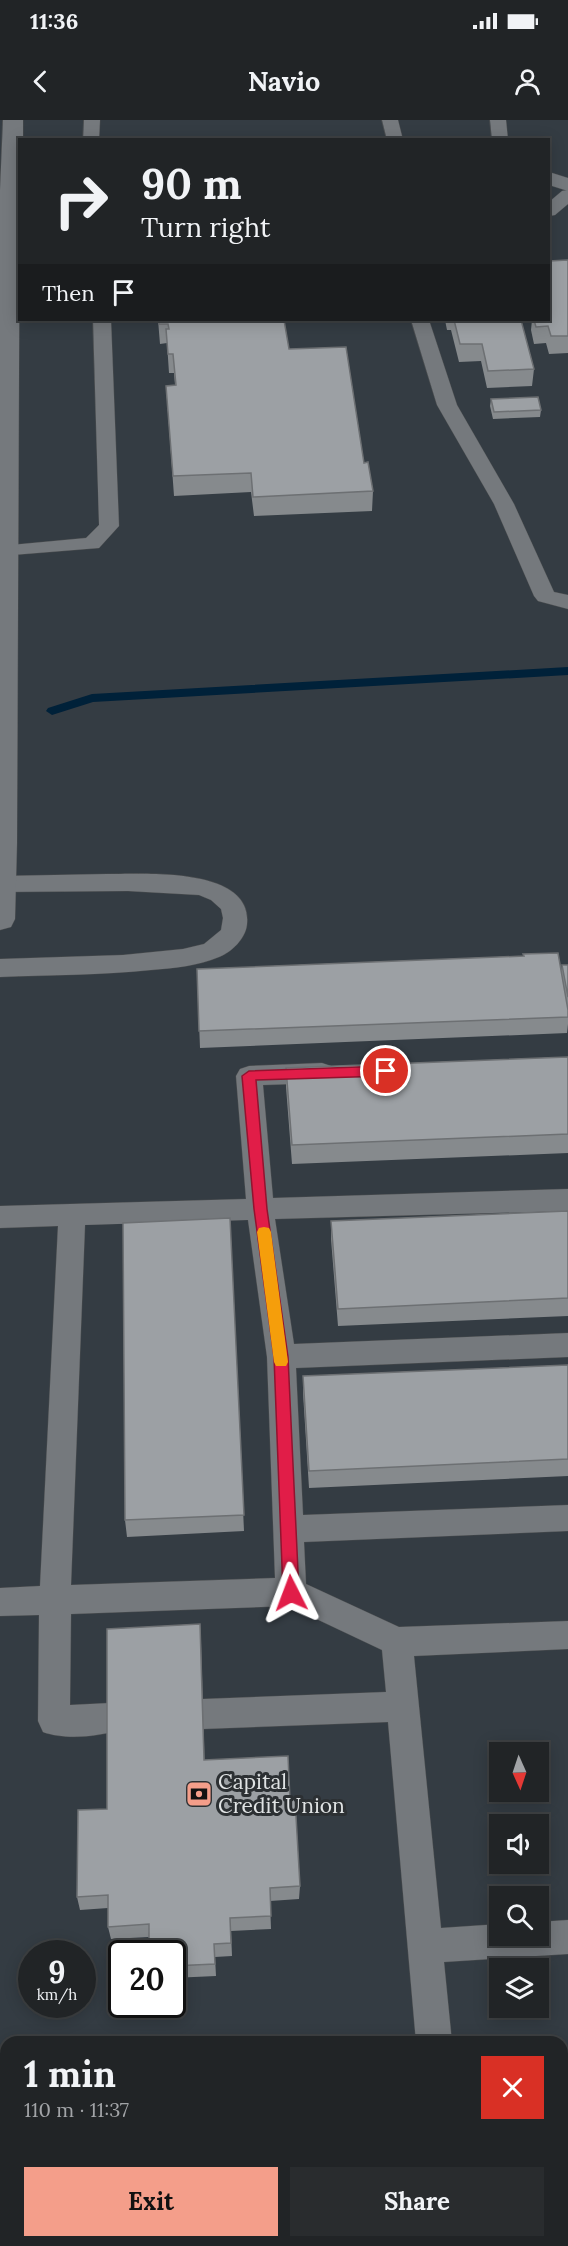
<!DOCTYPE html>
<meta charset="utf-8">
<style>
body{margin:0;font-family:Lora,serif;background:#292c2e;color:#f1f3f6;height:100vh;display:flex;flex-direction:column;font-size:22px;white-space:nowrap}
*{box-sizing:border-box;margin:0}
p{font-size:20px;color:#a2a4a7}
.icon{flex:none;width:33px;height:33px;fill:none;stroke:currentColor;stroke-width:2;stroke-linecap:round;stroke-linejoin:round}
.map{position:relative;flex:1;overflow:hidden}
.panel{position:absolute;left:0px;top:1916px;width:568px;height:212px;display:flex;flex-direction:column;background:#212426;border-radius:18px 18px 0 0;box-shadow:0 3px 15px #0003,0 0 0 2px #3e4143}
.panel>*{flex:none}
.guide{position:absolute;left:18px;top:18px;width:532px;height:183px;border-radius:0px;box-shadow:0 3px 15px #0003,0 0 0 2px #3e4143;background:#212426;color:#f1f3f6;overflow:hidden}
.needle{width:39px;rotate:177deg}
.controls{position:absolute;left:489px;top:1622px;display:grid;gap:12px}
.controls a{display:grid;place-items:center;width:60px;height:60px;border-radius:0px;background:#212426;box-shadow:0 3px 15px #0003,0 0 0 2px #3e4143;font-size:30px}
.speed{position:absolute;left:18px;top:1820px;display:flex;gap:12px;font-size:30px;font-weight:700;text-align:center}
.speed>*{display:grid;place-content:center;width:78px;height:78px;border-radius:50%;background:#212426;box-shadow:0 3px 15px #0003,0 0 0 2px #3e4143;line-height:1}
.speed small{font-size:15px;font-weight:400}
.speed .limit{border:3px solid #111;border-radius:9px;background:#fff;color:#111}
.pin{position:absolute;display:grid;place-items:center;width:51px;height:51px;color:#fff;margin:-26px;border:3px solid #fff;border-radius:50%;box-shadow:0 2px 6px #0007}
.me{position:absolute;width:66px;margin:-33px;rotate:357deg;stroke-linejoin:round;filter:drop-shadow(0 0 4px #0008)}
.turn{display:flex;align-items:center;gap:21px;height:126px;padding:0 24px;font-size:27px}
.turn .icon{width:78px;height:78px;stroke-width:2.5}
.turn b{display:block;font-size:42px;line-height:51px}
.then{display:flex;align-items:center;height:57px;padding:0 24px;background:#0003;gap:12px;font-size:22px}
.round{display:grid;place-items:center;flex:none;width:63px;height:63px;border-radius:0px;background:#292c2e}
.headline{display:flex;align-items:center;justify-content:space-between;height:102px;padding:0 24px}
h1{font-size:36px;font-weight:700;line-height:45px}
.primary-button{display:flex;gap:12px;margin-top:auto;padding:12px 24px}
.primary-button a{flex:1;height:69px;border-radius:0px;background:#f49e8a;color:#111;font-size:24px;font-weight:700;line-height:69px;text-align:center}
.primary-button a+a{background:#292c2e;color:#f1f3f6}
.status{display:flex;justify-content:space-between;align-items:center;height:42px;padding:0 30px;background:#212426;direction:ltr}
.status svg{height:16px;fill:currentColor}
header{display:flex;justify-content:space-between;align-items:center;height:78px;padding:0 24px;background:#212426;font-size:27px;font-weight:700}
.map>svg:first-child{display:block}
.built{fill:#343c43;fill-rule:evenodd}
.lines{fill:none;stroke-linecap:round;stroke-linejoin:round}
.stream{fill:#002139;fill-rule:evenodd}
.lane-casing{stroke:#4a4d4f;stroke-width:1}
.street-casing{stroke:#4a4d4f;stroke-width:1}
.lane{fill:#75797d;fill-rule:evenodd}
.street{fill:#75797d;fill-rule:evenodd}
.wall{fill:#868a8d}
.shaded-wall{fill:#6d7073}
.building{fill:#9ca0a4;stroke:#6d7073;stroke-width:1.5}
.route{fill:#e11d48;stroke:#92132f;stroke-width:1.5}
.slow{fill:#f59e0b}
.labels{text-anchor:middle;stroke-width:6;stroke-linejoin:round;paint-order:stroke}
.near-poi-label{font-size:21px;fill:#e0e3e4;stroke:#2c3033;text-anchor:start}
</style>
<div class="status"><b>11:36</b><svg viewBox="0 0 49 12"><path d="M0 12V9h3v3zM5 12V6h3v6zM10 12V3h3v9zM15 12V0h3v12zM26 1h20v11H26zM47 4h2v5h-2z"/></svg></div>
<header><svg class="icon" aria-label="back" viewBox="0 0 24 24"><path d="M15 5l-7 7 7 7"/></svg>Navio<svg class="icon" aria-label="person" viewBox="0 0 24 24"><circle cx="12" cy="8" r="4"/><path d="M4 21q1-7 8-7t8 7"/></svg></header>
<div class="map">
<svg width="568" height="2126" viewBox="0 0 568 2126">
<rect width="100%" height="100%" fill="#2c3033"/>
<path class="built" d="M0,0h568v2105l-5,1 -1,-184h-556v199h248l-100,5h-154zM20,20h529v180h-529zM500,1632h38v39h-38zM500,1704h38v39h-38zM500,1776h38v39h-38zM32,1833h50v51h-50zM122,1833h50v51h-50zM500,1848h38v39h-38z"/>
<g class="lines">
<path class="stream" d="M568,547v8l-475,27 -41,13 -6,-4 2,-3 44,-14z"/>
<defs>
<path id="lane" d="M84,0h16l-1,20h-16z
M382,0h16l5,20h-16z
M490,0h16l2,20h-16z
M568,70v14l-13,11 -6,1v-14l13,-11z
M93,200h18l8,206 -20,22 -99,8v-10l86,-8 13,-13z
M411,200h18l28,85 57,99 40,88 14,3v14l-30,-8 -4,-5 -40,-92 -57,-99z
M107,754c35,0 146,-8 140,50 -1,14 -15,28 -28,33 -21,9 -45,11 -68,13 -50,5 -101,5 -151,7v-18l123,-4 60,-6 21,-5 17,-14 2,-12 -2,-9 -10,-9 -12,-5 -71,-4 -128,1v-16h2z
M322,943l9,3 4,7 -4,7 -9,3 -59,2 10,113 295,-9v22l-293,8 19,125 274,-11v24l-272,11 7,147 265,-10v26l-264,11 2,42 93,43 169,-6v28l-154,7 27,272 59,-4v11h38v-13l30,-2v34l-124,8 8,80h-36l-28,-320 -185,7 -11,-4 -5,-11 5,-11 11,-4 183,-7 -4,-42 -93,-44 -218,8 -1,91 40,-2 11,4 5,11 -5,11c-21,8 -57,11 -78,3l-5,-11 1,-106 -39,1v-28l40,-2 18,-360 -58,2v-22l246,-7 -10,-123 4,-7 9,-3zM248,1100l19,137 8,221 -204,7 14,-360z
M568,1930v36l-6,1v-36z
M429,2121h38l1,5h-38z"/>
<path id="street" d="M3,0h20v20h-3l-3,703 -2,76 -4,8 -11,3v-740z
M549,52l19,6v13l-19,-6z"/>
</defs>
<use href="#lane" class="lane-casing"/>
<use href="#street" class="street-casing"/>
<use href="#lane" class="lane"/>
<use href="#street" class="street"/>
</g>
<path class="wall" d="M568,140v93l-19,1 -3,-11 -12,1 -3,-14 1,-10h17z
M158,200h126l5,29 75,114 9,28 -1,20 -118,5 -3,-24 -77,4 -8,-110 9,-1 -1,-12h-5l-2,-30 -7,1z
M445,200h76l13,49 -2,17 -45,2 -6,-27 -22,1 -8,-32h-4z
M491,279l50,11 -1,7 -47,2 -3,-13z
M523,834l38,17 1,-6h6v59l-1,9 -367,15 -3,-79 326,-13z
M568,937v96l-276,11 -6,-77v-19z
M568,1091v105l-230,10 -7,-87v-18z
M230,1098l14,313 -117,6 -2,-17z
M568,1245v111l-259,12 -6,-95v-17z
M200,1504l4,136 86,40 10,86 -1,13 -29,2 1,28 -40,2 1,25 -17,1 1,19 -44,2v-25h-22l-1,-16 -38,2 -3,-12v-19l-28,2 -3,-13 30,-88z
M508,1887h30l-1,2h-28z"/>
<path class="shaded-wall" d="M200,1504l1,16 4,134 -1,-14z"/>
<path class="building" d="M568,140v76h-17l-3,-10 -12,1 -2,-7h15v-59z
M158,200h126l5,29 57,-2 18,116 4,-1 5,29 -120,6 -2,-24 -78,3 -7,-90 10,-1 -3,-31h-5l-2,-25h3l-1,-5h-9z
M454,200h67l13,49 -46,2 -6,-27h-22z
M538,277l3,13 -47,2 -3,-13z
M558,833l10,57v7l-369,14 -2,-62 327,-13 -1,-2z
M562,845h6v32z
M568,937v77l-276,11 -6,-77z
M568,1091v87l-230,11 -7,-88z
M230,1098l14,297 -119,5 -2,-297z
M568,1245v94l-259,12 -6,-95z
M200,1504l4,136 84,-4 2,44 5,-1 5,87 -30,2 1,28 -41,2 1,25 -17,1 1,20 -43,2v-13h-7v-7l-16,1v-23l-41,3v-32l-31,2 1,-87 29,-1v-180z"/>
<path class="route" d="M386,946l6,5 -6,5 -130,4 11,129 21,148 11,236 -2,5 -6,2 -6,-2 -2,-5 -9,-236 -20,-148 -12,-133 7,-5z"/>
<path class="slow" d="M264,1107l5,1 2,4 17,130 -2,4h-10l-2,-4 -17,-130 2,-4z"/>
<defs>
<symbol id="bank-square" viewBox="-11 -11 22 22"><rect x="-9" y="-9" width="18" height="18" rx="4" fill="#f49e8a" stroke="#2c3033"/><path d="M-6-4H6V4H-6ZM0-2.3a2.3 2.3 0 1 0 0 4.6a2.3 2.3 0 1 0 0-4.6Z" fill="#111"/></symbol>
</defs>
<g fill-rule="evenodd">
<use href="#bank-square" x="184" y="1659" width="30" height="30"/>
</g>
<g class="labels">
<g class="near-poi-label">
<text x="218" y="1669">Capital<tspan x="218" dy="24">Credit Union</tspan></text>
</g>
</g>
</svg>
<div class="controls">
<a><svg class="needle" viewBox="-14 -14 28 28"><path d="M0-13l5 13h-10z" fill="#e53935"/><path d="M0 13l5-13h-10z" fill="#a2a4a7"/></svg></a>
<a><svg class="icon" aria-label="sound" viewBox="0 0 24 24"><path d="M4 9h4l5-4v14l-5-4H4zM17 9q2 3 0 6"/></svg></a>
<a><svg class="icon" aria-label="search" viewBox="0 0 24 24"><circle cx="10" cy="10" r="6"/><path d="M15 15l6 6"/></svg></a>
<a><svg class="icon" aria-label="layers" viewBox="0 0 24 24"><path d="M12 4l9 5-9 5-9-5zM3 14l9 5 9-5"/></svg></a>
</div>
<div class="speed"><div>9<small>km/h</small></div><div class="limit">20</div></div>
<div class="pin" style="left:386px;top:951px;background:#d93025"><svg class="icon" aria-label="arrive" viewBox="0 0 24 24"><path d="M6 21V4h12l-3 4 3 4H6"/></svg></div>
<svg class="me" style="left:291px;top:1473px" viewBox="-20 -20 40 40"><path d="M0-17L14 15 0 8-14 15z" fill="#e11d48" stroke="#fff" stroke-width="4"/></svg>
<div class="guide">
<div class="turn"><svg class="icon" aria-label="right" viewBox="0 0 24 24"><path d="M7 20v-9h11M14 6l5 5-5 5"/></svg><div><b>90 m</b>Turn right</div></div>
<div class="then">Then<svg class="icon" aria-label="arrive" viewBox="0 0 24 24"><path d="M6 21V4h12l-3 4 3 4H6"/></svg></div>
</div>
<section class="panel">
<div class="headline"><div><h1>1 min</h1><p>110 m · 11:37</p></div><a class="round" style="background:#d93025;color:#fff"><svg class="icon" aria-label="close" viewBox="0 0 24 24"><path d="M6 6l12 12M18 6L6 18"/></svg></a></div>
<div class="primary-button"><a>Exit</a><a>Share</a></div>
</section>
</div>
